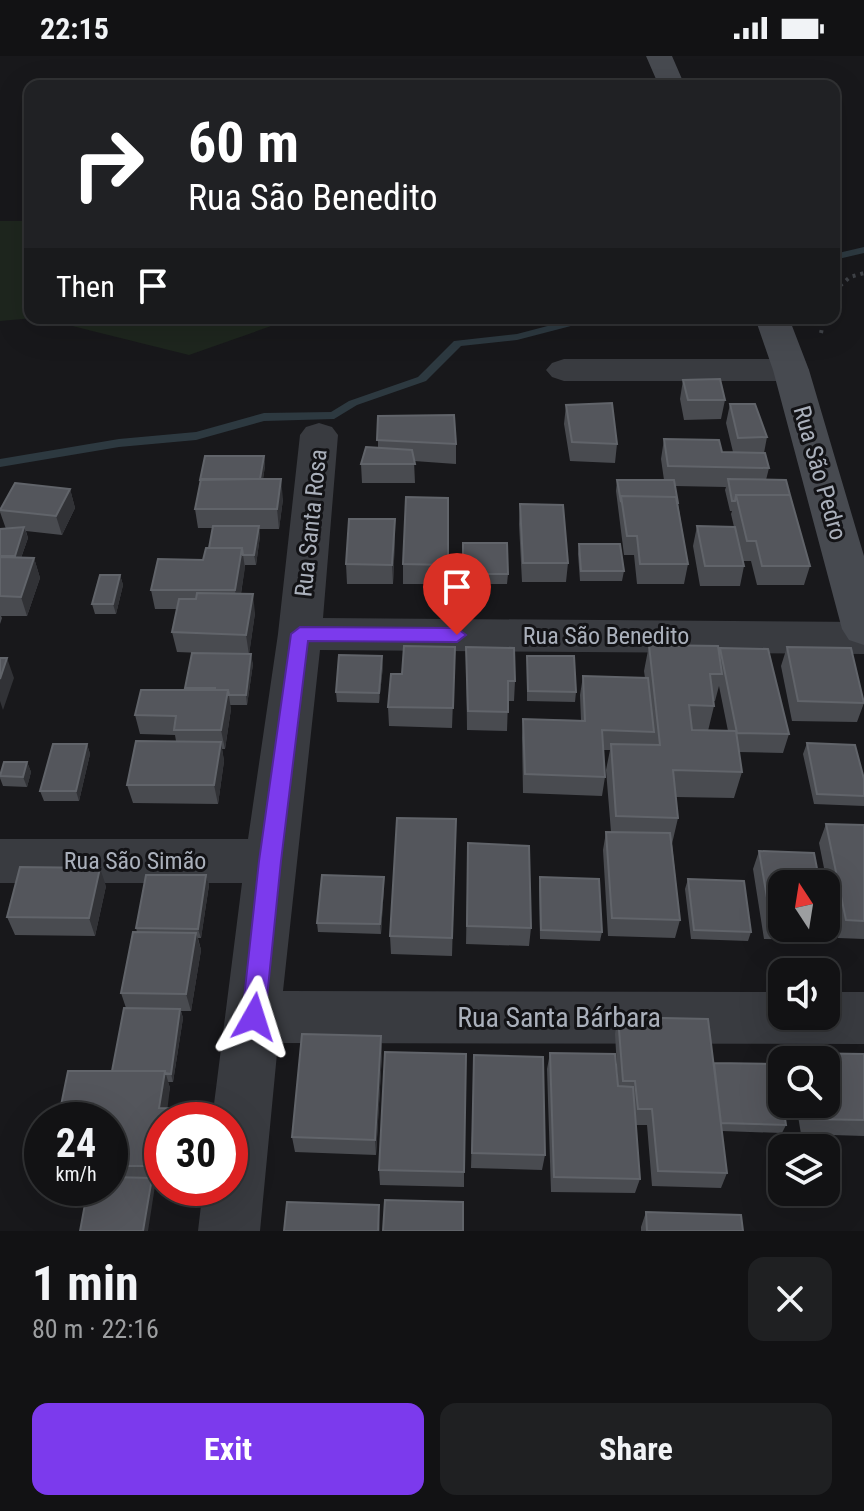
<!DOCTYPE html>
<meta charset="utf-8">
<style>
body{margin:0;font-family:"Roboto Condensed",sans-serif;background:#1f2022;color:#f1f3f6;height:100vh;display:flex;flex-direction:column;font-size:30px;white-space:nowrap}
*{box-sizing:border-box;margin:0}
p{font-size:26px;color:#9c9ea0}
.icon{flex:none;width:44px;height:44px;fill:none;stroke:currentColor;stroke-width:2;stroke-linecap:round;stroke-linejoin:round}
.map{position:relative;height:1175px;overflow:hidden}
.sheet{display:flex;flex-direction:column;background:#121214;flex:1}
.sheet>*{flex:none}
.guide{position:absolute;left:24px;top:24px;width:816px;height:244px;border-radius:16px;box-shadow:0 8px 32px #0002,0 0 0 2px #313234;background:#202124;color:#fff;overflow:hidden}
.needle{width:52px;rotate:348deg}
.fabs{position:absolute;left:768px;top:814px;display:grid;gap:16px}
.fabs a{display:grid;place-items:center;width:72px;height:72px;border-radius:16px;background:#121214;box-shadow:0 8px 32px #0002,0 0 0 2px #313234;font-size:40px}
.speed{position:absolute;left:24px;top:1046px;display:flex;gap:16px;font-size:40px;font-weight:700;text-align:center}
.speed>*{display:grid;place-content:center;width:104px;height:104px;border-radius:50%;background:#121214;box-shadow:0 8px 32px #0002,0 0 0 2px #313234;line-height:1}
.speed small{font-size:20px;font-weight:400}
.speed .limit{border:12px solid #d22;background:#fff;color:#111}
.pin{position:absolute;display:grid;place-items:center;width:68px;height:68px;color:#fff;margin:-82px -34px;border-radius:50% 50% 50% 0;rotate:-45deg;box-shadow:0 0 8px #0007}
.pin .icon{rotate:45deg}
.me{position:absolute;width:88px;margin:-44px;rotate:6deg;stroke-linejoin:round;filter:drop-shadow(0 0 6px #0008)}
.turn{display:flex;align-items:center;gap:28px;height:168px;padding:0 32px;font-size:36px}
.turn .icon{width:104px;height:104px;stroke-width:2.5}
.turn b{display:block;font-size:56px;line-height:68px}
.then{display:flex;align-items:center;height:76px;padding:0 32px;background:#0003;gap:16px;font-size:30px}
.round{display:grid;place-items:center;flex:none;width:84px;height:84px;border-radius:16px;background:#1f2022}
.head{display:flex;align-items:center;justify-content:space-between;height:136px;padding:0 32px}
h1{font-size:48px;font-weight:700;line-height:60px}
.primary-button{display:flex;gap:16px;margin-top:auto;padding:16px 32px}
.primary-button a{flex:1;height:92px;border-radius:16px;background:#7c3aed;color:#fff;font-size:32px;font-weight:700;line-height:92px;text-align:center}
.primary-button a+a{background:#1f2022;color:#f1f3f6}
.status{display:flex;justify-content:space-between;align-items:center;height:56px;padding:0 40px;background:#121214;direction:ltr}
.status svg{height:22px;fill:currentColor}
.map>svg:first-child{display:block}
.green{fill:#1e261e}
.lines{fill:none;stroke-linecap:round;stroke-linejoin:round}
.stream{fill:#2d3940;fill-rule:evenodd}
.path{stroke:#3f4247;stroke-width:4;stroke-dasharray:3 5;stroke-linecap:butt}
.street{fill:#393b40;fill-rule:evenodd}
.secondary{fill:#474a50;fill-rule:evenodd}
.wall{fill:#494b50;fill-rule:evenodd}
.shaded-wall{fill:#313236}
.building{fill:#54565c;stroke:#61646a;stroke-width:2}
.route{fill:#7c3aed;stroke:#51269a;stroke-width:2}
.labels{text-anchor:middle;stroke-width:6;stroke-linejoin:round;paint-order:stroke}
.street-label{font-size:24px;fill:#aab0bb;stroke:#131316}
.near-street-label{font-size:28px;fill:#aab0bb;stroke:#131316}
</style>
<div class="status"><b>22:15</b><svg viewBox="0 0 49 12"><path d="M0 12V9h3v3zM5 12V6h3v6zM10 12V3h3v9zM15 12V0h3v12zM26 1h20v11H26zM47 4h2v5h-2z"/></svg></div>
<div class="map">
<svg width="864" height="1175" viewBox="0 0 864 1175">
<rect width="100%" height="100%" fill="#18181b"/>
<path class="green" d="M0,165h30v97h4l-34,3z
M40,262h254l-105,37z"/>
<g class="lines">
<path class="stream" d="M864,191v6l-30,7v-6z
M578,262h17l-1,2 -77,20 -56,6 -35,35 -69,24 -23,14 -70,2 -68,19 -77,7 -119,20v-8l119,-20 77,-7 68,-19 67,-1 18,-11 69,-24 36,-36 63,-7z"/>
<path class="path" d="M834,235l16,-14 14,-4
M821,277l3,-15"/>
<path class="street" d="M564,303h227l12,4 6,7 -6,7 -12,4h-227l-12,-4 -6,-7 6,-7z
M319,367l13,4 6,8 -15,183 541,4v32l-544,-4 -37,341 499,1v24h44v-24h38v52l-586,-1 -18,188h-62l5,-43h27v-68h-18l30,-237h-242v-44h248l30,-205 22,-199 6,-8z"/>
<path class="secondary" d="M646,0h26l13,30h-26z
M755,262h34l20,52 55,186v89l-15,-5 -7,-11 -69,-259z"/>
</g>
<path class="wall" d="M683,324l42,20 -4,19 -37,1 -4,-21z
M730,348l37,33 -3,16 5,15 -3,12 44,86 -6,19h-47l-6,-24h-8l1,5 -4,20h-40l-7,-40 4,-20 37,1 -3,-13 1,-3h-2l-5,-21 1,-3 -51,-1 13,78 -4,20h-47l-3,-29h-10l-8,-64 1,-11h47l-3,-21 3,-20 58,13h11l-7,-29z
M566,349l51,39 -2,19 -45,-2 -6,-37z
M378,360l78,28v20l-42,-3 1,22h-53l-1,-19 17,-16z
M264,400l1,10 -2,13 20,20 -4,30h-20l1,7 -4,29h-11l-4,29 14,19 -6,41 4,10 -6,41h-17l1,4 -6,40h-3l2,12 -6,43 -85,-1 -6,-18 49,-44 -1,-6 -35,-1 -5,-19 50,-25v-2l41,-34 -49,-2 -5,-20 5,-23h-22l-4,-19 52,-30 6,-12 4,-20h-15l-3,-19z
M70,433l5,19 -13,27 -36,-4 2,7 -7,20h13l6,20 -13,38h-26l1,2 -2,6v-95h6l-6,-17v-4z
M448,442v86h-45v-20z
M520,448l48,59 -2,19h-44l-3,-58z
M395,463v19l-2,46h-46l-1,-20z
M463,487l45,31 -1,10h-44z
M579,488l45,27 -2,10h-42l-2,-27z
M120,519l3,10 -7,29h-21l-3,-10z
M649,589l70,6 1,-3 69,86 -6,19 -44,-1 3,20 -8,26 -58,-1 2,21 -6,26 8,76 -5,18 -67,-2 -5,-86 3,-18h5l-5,-62 4,-20h-7l2,27 -3,19 -79,-3 -1,-55 1,-19 58,1 -1,-25 3,-19 62,2 -1,-7zM719,630l9,45h-20l6,-25v-5h1z
M455,591l-3,81 -63,-2 -1,-19 14,-33z
M466,591l49,34 -1,20h-6l-1,30 -40,-1z
M787,591l77,56 -7,19 -65,-1 -11,-55z
M527,600l49,36 -1,10 -48,-1z
M383,610l-4,37 -42,-1 -1,-10z
M807,687l57,36v27l-50,-2 -11,-50z
M87,688l3,10 -11,47h-35l-4,-10z
M27,706l4,10 -4,15 -24,-1 -3,-8v-4z
M456,763l-4,137 -61,-2 -1,-18z
M826,768l38,1v114l-26,-1 -19,-95z
M468,787l63,85 -2,18 -63,-2z
M759,795l23,33v44h43l-5,12 -56,-1 -11,-70z
M206,819l3,10 -8,53h-3l3,12 -10,61h-10l2,7 -10,64h-5l2,6 -8,32v61h-9l2,5 -45,2 2,-117 14,-63 -5,-15 16,-61 -1,-4z
M384,821v10l-3,47 -63,-2 -1,-9z
M540,821l62,55 -2,9 -60,-2 -1,-53z
M688,823l63,53 -3,9 -57,-2 -6,-50z
M106,830l-11,50 -80,-1 -8,-18z
M618,961l96,46 72,62 -4,8 -60,-2 5,42 -6,15 -69,-2 -5,-61h-11l4,54 -5,14 -84,-1 -4,-123 3,-16 68,33 -3,-52z
M381,980l1,17 -6,102 -81,-3 -3,-15z
M797,997l67,1v82l-63,-2 -5,-30h30v-44h-32z
M474,999l71,100 -3,15 -71,-2z
M379,1114l85,2v15l-84,-2z
M646,1156l97,19h-102v-4z"/>
<path class="shaded-wall" d="M264,400l1,10 -4,25 -1,-10z
M281,423l2,20 -4,30 -2,-20z
M70,433l5,19 -13,27 -6,-19z
M395,463v19l-2,46 -1,-19z
M259,470l1,10 -4,29 -2,-10z
M24,471l4,11 -10,28 -3,-10z
M242,492l3,20 -7,42 -3,-20z
M34,502l6,20 -13,38 -6,-19z
M120,519l3,10 -7,29 -3,-10z
M253,538l2,19 -6,42 -3,-20z
M251,598l2,10 -6,41 -1,-10z
M382,600l1,10 -4,37v-10z
M7,602l7,20 -11,32 -3,-9v-22z
M228,634l3,19 -6,40 -4,-19z
M221,686l3,19 -6,43 -4,-19z
M87,688l3,10 -11,47 -3,-10z
M27,706l4,10 -4,15 -4,-10z
M100,812l6,18 -11,50 -6,-18z
M206,819l3,10 -8,53 -3,-9z
M384,821v10l-3,47 -1,-10z
M196,877l5,17 -10,61 -5,-17z
M180,953l3,9 -10,64 -2,-8z
M381,980l1,17 -6,102 -1,-15z
M165,1015l5,17 -4,32 -7,-12z
M186,1053l4,11h-6z
M152,1122l3,8 -7,45h-5z
M379,1149l1,26h-2z"/>
<path class="building" d="M720,323l5,21h-37l-5,-20z
M612,347l5,41 -45,-2 -6,-37z
M730,348h25l12,33 -29,1z
M454,359l2,29 -79,-4 1,-24z
M664,383l55,1 3,12 43,1 4,15 -101,-2z
M366,391l46,3 3,14h-54z
M205,400h59l-4,23 -60,1z
M201,423h80l-4,30h-82z
M728,423l58,1 4,15h-54l-1,6h-3z
M617,424h57l4,23h-1l-1,-6 -55,-1v6z
M15,427l55,6 -14,27 -56,-6z
M736,439h54l20,71h-48l-6,-25h-9z
M621,440l55,1 12,67h-48l-3,-28h-10z
M406,441l42,1v67l-45,-1z
M520,448l43,1 5,58h-45z
M349,463h46l-3,46 -46,-1z
M213,470h46l-5,29h-11l-1,-7h-33z
M697,470l38,1 9,39h-39z
M24,471l-9,29h-15v-27z
M463,487h44l1,31h-45z
M579,488h41l4,27h-43z
M206,492h36l-7,42h-84l7,-31 45,1z
M0,501l34,1 -13,39 -21,-1z
M100,519h20l-7,29h-21z
M197,537l56,1 -7,41 -74,-3 7,-33h17z
M649,589l69,1 4,28h-12l4,32 -25,-1 3,25 44,1 6,41 -69,-2 5,48 -62,-2 -5,-72 49,1z
M404,590l51,1 -2,61 -65,-1 3,-33h11z
M466,591l48,1 1,33h-7v31l-40,-1z
M787,591l64,1 13,55 -66,-2z
M720,592l48,1 21,85 -52,-1z
M192,597l59,1 -5,41h-17l-1,-5h-13v-2h-30z
M339,599l43,1 -3,37 -43,-1z
M527,600h47l2,36 -48,-1z
M0,602h7l-7,21z
M583,620l65,2 6,54 -52,-2 3,47 -80,-3 -2,-55 62,2z
M141,634h87l-7,40h-47l2,-14 -41,-1z
M136,685l85,1 -7,43h-87z
M807,687l48,2 9,34v17l-47,-2z
M53,688h34l-11,47h-36z
M4,706h23l-4,15 -23,-1z
M397,762l59,1 -4,119 -62,-2z
M826,768l38,1v96l-18,-1z
M606,776l64,1 10,87 -68,-2z
M468,787l61,3 2,82 -64,-2z
M759,795l55,2 6,31h-38v37h-11z
M20,811l80,1 -11,50 -82,-1z
M146,819h60l-8,54 -62,-1z
M322,819l62,2 -4,47 -63,-1z
M540,821l59,2 3,53 -61,-2z
M688,823l56,2 7,51 -57,-2z
M133,876l63,1 -10,61 -65,-1z
M124,952l56,1 -9,65 -6,-1v-2h-53z
M618,961l90,2 19,154 -69,-2 -6,-62h-14l-3,-28h-12z
M302,978l79,2 -6,104 -83,-3z
M385,996l81,2 -2,118 -85,-2z
M550,997l65,1 3,32 15,1 7,92 -86,-2z
M797,997l67,1v66l-55,-1 -3,-15h20v-44h-27z
M474,999l69,2 2,98 -73,-2z
M714,1007l63,1 9,61 -65,-2z
M68,1015h97l-6,37 27,1 -2,11h-22v46h-52v-46h-52z
M110,1121l42,1 -9,53h-63l8,-43h22z
M385,1144l78,2v29h-80z
M287,1146l92,3 -1,26h-94z
M646,1156l95,3 2,16h-96z"/>
<path class="route" d="M300,571l157,1 9,7 -9,7 -149,-1 -27,220 -16,156 -3,8 -8,3 -8,-3 -4,-8 17,-156 32,-227z"/>
<g class="labels">
<g class="street-label">
<text transform="translate(820 417) rotate(74)" y="8">Rua São Pedro</text>
<text transform="translate(311 467) rotate(-84)" y="8">Rua Santa Rosa</text>
<text x="606" y="588">Rua São Benedito</text>
<text x="135" y="813">Rua São Simão</text>
</g>
<g class="near-street-label">
<text x="559" y="971">Rua Santa Bárbara</text>
</g>
</g>
</svg>
<div class="fabs">
<a><svg class="needle" viewBox="-14 -14 28 28"><path d="M0-13l5 13h-10z" fill="#e53935"/><path d="M0 13l5-13h-10z" fill="#9c9ea0"/></svg></a>
<a><svg class="icon" aria-label="sound" viewBox="0 0 24 24"><path d="M4 9h4l5-4v14l-5-4H4zM17 9q2 3 0 6"/></svg></a>
<a><svg class="icon" aria-label="search" viewBox="0 0 24 24"><circle cx="10" cy="10" r="6"/><path d="M15 15l6 6"/></svg></a>
<a><svg class="icon" aria-label="layers" viewBox="0 0 24 24"><path d="M12 4l9 5-9 5-9-5zM3 14l9 5 9-5"/></svg></a>
</div>
<div class="speed"><div>24<small>km/h</small></div><div class="limit">30</div></div>
<div class="pin" style="left:457px;top:579px;background:#d93025"><svg class="icon" aria-label="arrive" viewBox="0 0 24 24"><path d="M6 21V4h12l-3 4 3 4H6"/></svg></div>
<svg class="me" style="left:254px;top:961px" viewBox="-20 -20 40 40"><path d="M0-17L14 15 0 8-14 15z" fill="#7c3aed" stroke="#fff" stroke-width="4"/></svg>
<div class="guide">
<div class="turn"><svg class="icon" aria-label="right" viewBox="0 0 24 24"><path d="M7 20v-9h11M14 6l5 5-5 5"/></svg><div><b>60 m</b>Rua São Benedito</div></div>
<div class="then">Then<svg class="icon" aria-label="arrive" viewBox="0 0 24 24"><path d="M6 21V4h12l-3 4 3 4H6"/></svg></div>
</div>
</div>
<section class="sheet">
<div class="head"><div><h1>1 min</h1><p>80 m · 22:16</p></div><a class="round"><svg class="icon" aria-label="close" viewBox="0 0 24 24"><path d="M6 6l12 12M18 6L6 18"/></svg></a></div>
<div class="primary-button"><a>Exit</a><a>Share</a></div>
</section>
